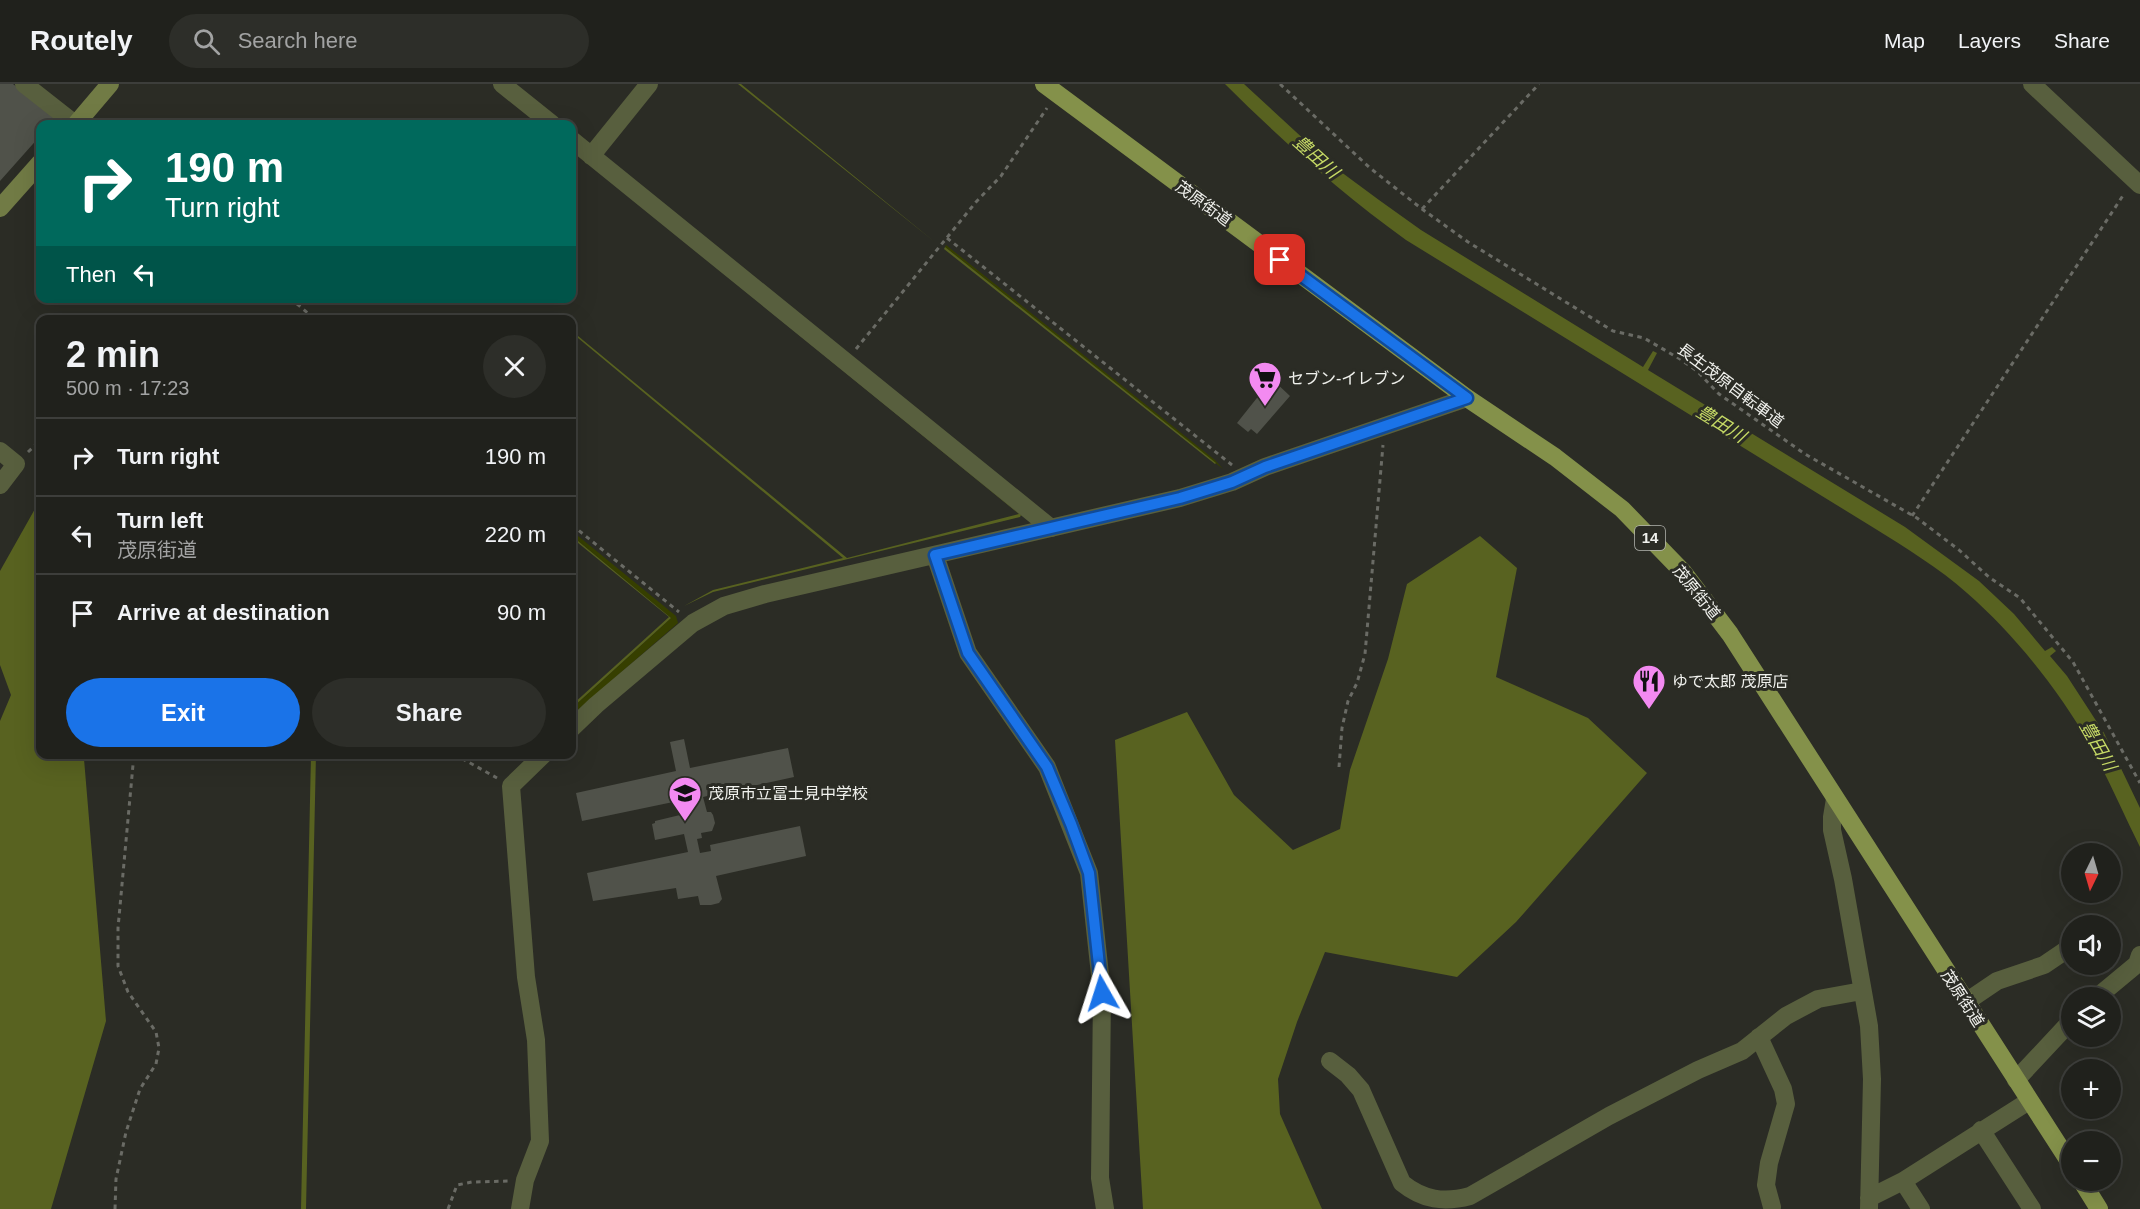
<!DOCTYPE html>
<meta charset="utf-8">
<style>
body{margin:0;font-family:Helvetica,"Noto Sans JP",sans-serif;background:#2d2e29;color:#f1f3f6;height:100vh;display:flex;flex-direction:column;font-size:22px;white-space:nowrap}
*{box-sizing:border-box;margin:0}
p{font-size:20px;color:#a2a3a3}
.icon{flex:none;width:33px;height:33px;fill:none;stroke:currentColor;stroke-width:2;stroke-linecap:round;stroke-linejoin:round}
.map{position:relative;flex:1;overflow:hidden}
.panel{position:absolute;left:36px;top:231px;width:540px;height:444px;display:flex;flex-direction:column;background:#20211c;border-radius:12px;box-shadow:0 6px 24px #0002,0 0 0 2px #3d3e3b}
.panel>*{flex:none}
.banner{position:absolute;left:36px;top:36px;width:540px;height:183px;border-radius:12px;box-shadow:0 6px 24px #0002,0 0 0 2px #3d3e3b;background:#00695c;color:#fff;overflow:hidden}
.needle{width:39px;rotate:185deg}
.controls{position:absolute;left:2061px;top:759px;display:grid;gap:12px}
.controls a{display:grid;place-items:center;width:60px;height:60px;border-radius:50%;background:#20211c;box-shadow:0 6px 24px #0002,0 0 0 2px #3d3e3b;font-size:30px}
.pin{position:absolute;display:grid;place-items:center;width:51px;height:51px;color:#fff;margin:-26px;border-radius:12px;box-shadow:0 3px 9px #0006}
.me{position:absolute;width:66px;margin:-33px;rotate:354deg;stroke-linejoin:round;filter:drop-shadow(0 0 4px #0008)}
.turn{display:flex;align-items:center;gap:21px;height:126px;padding:0 30px;font-size:27px}
.turn .icon{width:78px;height:78px;stroke-width:2.5}
.turn b{display:block;font-size:42px;line-height:51px}
.then{display:flex;align-items:center;height:57px;padding:0 30px;background:#0003;gap:12px;font-size:22px}
.round{display:grid;place-items:center;flex:none;width:63px;height:63px;border-radius:32px;background:#2d2e29}
.headline{display:flex;align-items:center;justify-content:space-between;height:102px;padding:0 30px}
h1{font-size:36px;font-weight:800;line-height:45px}
.action{display:flex;gap:12px;margin-top:auto;padding:12px 30px}
.action a{flex:1;height:69px;border-radius:36px;background:#1a73e8;color:#fff;font-size:24px;font-weight:800;line-height:69px;text-align:center}
.action a+a{background:#2d2e29;color:#f1f3f6}
ul{padding:0;list-style:none}
li{display:flex;align-items:center;gap:18px;height:78px;padding:0 30px;border-top:2px solid #3d3e3b}
li div{flex:1}
li b{display:block;font-size:22px}
li em{font-style:normal}
header{display:flex;align-items:center;gap:36px;box-sizing:border-box;height:84px;padding:0 30px;background:#20211c;border-bottom:2px solid #3d3e3b}
header strong{font-size:28px}
nav{display:flex;gap:33px;margin-inline-start:auto;font-size:21px}
.search{width:420px;height:54px;background:#2d2e29;display:flex;align-items:center;gap:15px;box-sizing:border-box;padding:0 21px;border-radius:33px;color:#a2a3a3;font-size:22px}
.map>svg:first-child{display:block}
.green{fill:#363f00}
.forest{fill:#586220}
.building{fill:#50524a}
.lines{fill:none;stroke-linecap:round;stroke-linejoin:round}
.path{stroke:#6a6b65;stroke-width:3;stroke-dasharray:4.5 4.5;stroke-linecap:butt}
.minor{stroke:#585f3e;stroke-width:18}
.tertiary{stroke:#585f3e;stroke-width:18}
.secondary{stroke:#717b45;stroke-width:18}
.primary{stroke:#84914a;stroke-width:18}
.route-casing{stroke:#114b97;stroke-width:15}
.route{stroke:#1a73e8;stroke-width:10}
.labels{text-anchor:middle;stroke-width:6;stroke-linejoin:round;paint-order:stroke}
.shield{fill:#2b2c25;stroke:#b5b6b1;stroke-width:1.5}
.shield-label{font-size:15px;font-weight:bold;fill:#f0f1ed}
.street-label{font-size:16px;fill:#f0f1ed;stroke:#2b2c25}
.poi-label{font-size:16px;fill:#f0f1ed;stroke:#2b2c25;text-anchor:start}
.water-label{font-size:18px;font-style:italic;fill:#c5d965;stroke:#2b2c25}
</style>
<header>
<strong>Routely</strong>
<div class="search"><svg class="icon" aria-label="search" viewBox="0 0 24 24"><circle cx="10" cy="10" r="6"/><path d="M15 15l6 6"/></svg>Search here</div>
<nav><a>Map</a><a>Layers</a><a>Share</a></nav>
</header>
<div class="map">
<svg width="2140" height="1125" viewBox="0 0 2140 1125">
<rect width="100%" height="100%" fill="#2b2c25"/>
<path class="green" d="M946,161l269,215 8,9 -278,-222z
M572,447l104,85 2,7 -106,92v-7l99,-90 -99,-82z"/>
<path class="forest" d="M738,0h3l195,159z
M1225,0h19l89,82 46,34 42,30 222,137 10,-16 4,2 -9,17 257,157 74,54 35,33 31,37 7,-4 4,4 -6,5 17,20 37,57 36,75v39c-17,-34 -32,-69 -50,-102 -31,-55 -76,-111 -123,-152 -28,-25 -61,-45 -93,-65l-468,-288c-65,-47 -124,-99 -181,-156z
M594,84l427,347 -1,2 -307,75 -29,14 29,-16 130,-32 -271,-225v-2l275,227 172,-44z
M945,163l271,216 -1,1 -271,-215z
M40,416v254l46,1 -2,4 22,262 -55,188h-51v-488l11,-26 -11,-30v-94z
M572,452l99,82 -99,90v-3l97,-88 -97,-79z
M1480,452l37,32 -21,109 92,41 59,55 -131,149 -59,55 -132,-25 -28,70 -19,57 2,35 42,95h-179l-28,-469 72,-28 47,83 59,55 47,-21 10,-59 38,-111 19,-75z
M316,670l-10,455h-5l10,-454z"/>
<path class="building" d="M0,0h13l43,34 -5,6h-11v12l-40,45z
M1272,295l18,17 -33,38 -6,-5 -3,3 -11,-9z
M684,655l6,29 98,-20 6,29 -91,20 4,15h4l2,3 2,8 -3,8 -11,2 1,5 -5,1 3,14 11,-2 -1,-6 90,-19 6,30 -90,20 6,23 -3,4 -8,2h-11l-2,-9 -20,3 -2,-11 -83,13 -6,-28 101,-21 -4,-18 -29,6 -3,-16 3,-1v-2l25,-6 -2,-14 -96,20 -6,-28 100,-22 -6,-29z"/>
<g class="lines">
<path class="path" d="M1280,0l90,84 52,41 46,33 145,89 31,7 36,21 17,12 22,23 86,60 112,64 42,32 31,28 30,20 53,64 67,121
M1422,125l117,-125
M947,154l285,227
M290,214l26,22
M856,265l120,-147 25,-26 46,-68
M28,368l12,-11
M1912,432l212,-322
M572,441l107,87
M454,670l43,24
M1339,683l3,-39 6,-27 9,-18 8,-29 18,-209
M115,1125l1,-30 10,-47 14,-43 16,-25 3,-16 -3,-16 -28,-40 -10,-26v-38l16,-174
M448,1125l9,-24 15,-3 36,-1"/>
<path class="minor" d="M24,0l51,40
M502,0l50,40
M2032,0l108,101
M572,56l479,388
M591,72l58,-72
M0,367l16,13 -16,21
M1835,715l-3,18v13l11,49 26,147 3,53 -3,130
M2096,914l41,-34 3,-9
M1966,918l31,-21 47,-16 28,-19
M1759,953l24,52 3,15 -17,59 -3,22 6,22
M1330,977l18,14 13,15 41,93c21,17 42,20 68,13l139,-80 89,-46 44,-19 44,-35 32,-17 44,-8
M2016,996l56,-60
M1981,1046l51,79
M1903,1097l18,28
M1869,1114l34,-17 126,-80"/>
<path class="tertiary" d="M935,471l33,98 79,114 42,106 13,120 -2,185 5,31
M572,644l24,-23 97,-82 31,-17 41,-12 415,-96 52,-16 33,-15 202,-69
M520,1125l5,-29 15,-39 -4,-101 -10,-63 -15,-191 33,-32"/>
<path class="secondary" d="M76,40l34,-40
M0,124l40,-45"/>
<path class="primary" d="M1044,0l423,314 88,59 67,52 61,63 47,62 342,532
M2081,1096l18,29"/>
</g>
<g class="lines">
<defs>
<path id="route" d="M1102,909l-13,-120 -18,-49 -24,-57 -79,-114 -33,-98 245,-57 52,-16 33,-15 202,-69 -187,-138"/>
</defs>
<use href="#route" class="route-casing"/>
<use href="#route" class="route"/>
</g>
<defs>
<symbol id="supermarket-pin" viewBox="-11 -11 22 30"><path d="M0 17L-7.5 6A9.5 9.5 0 1 1 7.5 6Z" fill="#f38af1" stroke="#2b2c25"/><path d="M-6-5.5h2.5l.6 2H6L4.5 2H-2.5L-4.4-4H-6ZM-1.5 3.2a1.3 1.3 0 1 0 .1 0ZM3 3.2a1.3 1.3 0 1 0 .1 0Z" fill="#111"/></symbol>
<symbol id="restaurant-pin" viewBox="-11 -11 22 30"><path d="M0 17L-7.5 6A9.5 9.5 0 1 1 7.5 6Z" fill="#f38af1" stroke="#2b2c25"/><path d="M-5-6h1v4h1v-4h1v4h1v-4h1v5L-1.5 .5V6h-2V.5L-5-1ZM5-6V6H3V1.5H1.5Q1.5-4 5-6Z" fill="#111"/></symbol>
<symbol id="school-pin" viewBox="-11 -11 22 30"><path d="M0 17L-7.5 6A9.5 9.5 0 1 1 7.5 6Z" fill="#f38af1" stroke="#2b2c25"/><path d="M0-5L7-2L0 1L-7-2ZM-4 1L0 2.5L4 1V4Q0 6-4 4Z" fill="#111"/></symbol>
</defs>
<g fill-rule="evenodd">
<use href="#supermarket-pin" x="1246" y="275" width="38" height="52"/>
<use href="#restaurant-pin" x="1630" y="578" width="38" height="52"/>
<use href="#school-pin" x="666" y="690" width="38" height="52"/>
</g>
<g class="labels">
<rect class="shield" x="1635" y="442" width="30" height="24" rx="4.5"/>
<g class="shield-label">
<text x="1650" y="459">14</text>
</g>
<g class="street-label">
<text transform="translate(1204 119) rotate(36)" y="6">茂原街道</text>
<text transform="translate(1731 301) rotate(37)" y="6">長生茂原自転車道</text>
<text transform="translate(1697 508) rotate(51)" y="6">茂原街道</text>
<text transform="translate(1963 914) rotate(57)" y="6">茂原街道</text>
</g>
<g class="poi-label">
<text x="1288" y="300">セブン-イレブン</text>
<text x="1672" y="603">ゆで太郎 茂原店</text>
<text x="708" y="715">茂原市立冨士見中学校</text>
</g>
<g class="water-label">
<text transform="translate(1316 73) rotate(42)" y="6">豊田川</text>
<text transform="translate(1721 340) rotate(32)" y="6">豊田川</text>
<text transform="translate(2098 662) rotate(60)" y="6">豊田川</text>
</g>
</g>
</svg>
<div class="controls">
<a><svg class="needle" viewBox="-14 -14 28 28"><path d="M0-13l5 13h-10z" fill="#e53935"/><path d="M0 13l5-13h-10z" fill="#a2a3a3"/></svg></a>
<a><svg class="icon" aria-label="sound" viewBox="0 0 24 24"><path d="M4 9h4l5-4v14l-5-4H4zM17 9q2 3 0 6"/></svg></a>
<a><svg class="icon" aria-label="layers" viewBox="0 0 24 24"><path d="M12 4l9 5-9 5-9-5zM3 14l9 5 9-5"/></svg></a>
<a>+</a>
<a>−</a>
</div>
<div class="pin" style="left:1280px;top:176px;background:#d93025"><svg class="icon" aria-label="arrive" viewBox="0 0 24 24"><path d="M6 21V4h12l-3 4 3 4H6"/></svg></div>
<svg class="me" style="left:1102px;top:909px" viewBox="-20 -20 40 40"><path d="M0-17L14 15 0 8-14 15z" fill="#1a73e8" stroke="#fff" stroke-width="4"/></svg>
<div class="banner">
<div class="turn"><svg class="icon" aria-label="right" viewBox="0 0 24 24"><path d="M7 20v-9h11M14 6l5 5-5 5"/></svg><div><b>190 m</b>Turn right</div></div>
<div class="then">Then<svg class="icon" aria-label="left" viewBox="0 0 24 24"><path d="M17 20v-9H6M10 6l-5 5 5 5"/></svg></div>
</div>
<section class="panel">
<div class="headline"><div><h1>2 min</h1><p>500 m · 17:23</p></div><a class="round"><svg class="icon" aria-label="close" viewBox="0 0 24 24"><path d="M6 6l12 12M18 6L6 18"/></svg></a></div>
<ul>
<li><svg class="icon" aria-label="right" viewBox="0 0 24 24"><path d="M7 20v-9h11M14 6l5 5-5 5"/></svg><div><b>Turn right</b></div><em>190 m</em></li>
<li><svg class="icon" aria-label="left" viewBox="0 0 24 24"><path d="M17 20v-9H6M10 6l-5 5 5 5"/></svg><div><b>Turn left</b><p>茂原街道</p></div><em>220 m</em></li>
<li><svg class="icon" aria-label="arrive" viewBox="0 0 24 24"><path d="M6 21V4h12l-3 4 3 4H6"/></svg><div><b>Arrive at destination</b></div><em>90 m</em></li>
</ul>
<div class="action"><a>Exit</a><a>Share</a></div>
</section>
</div>
